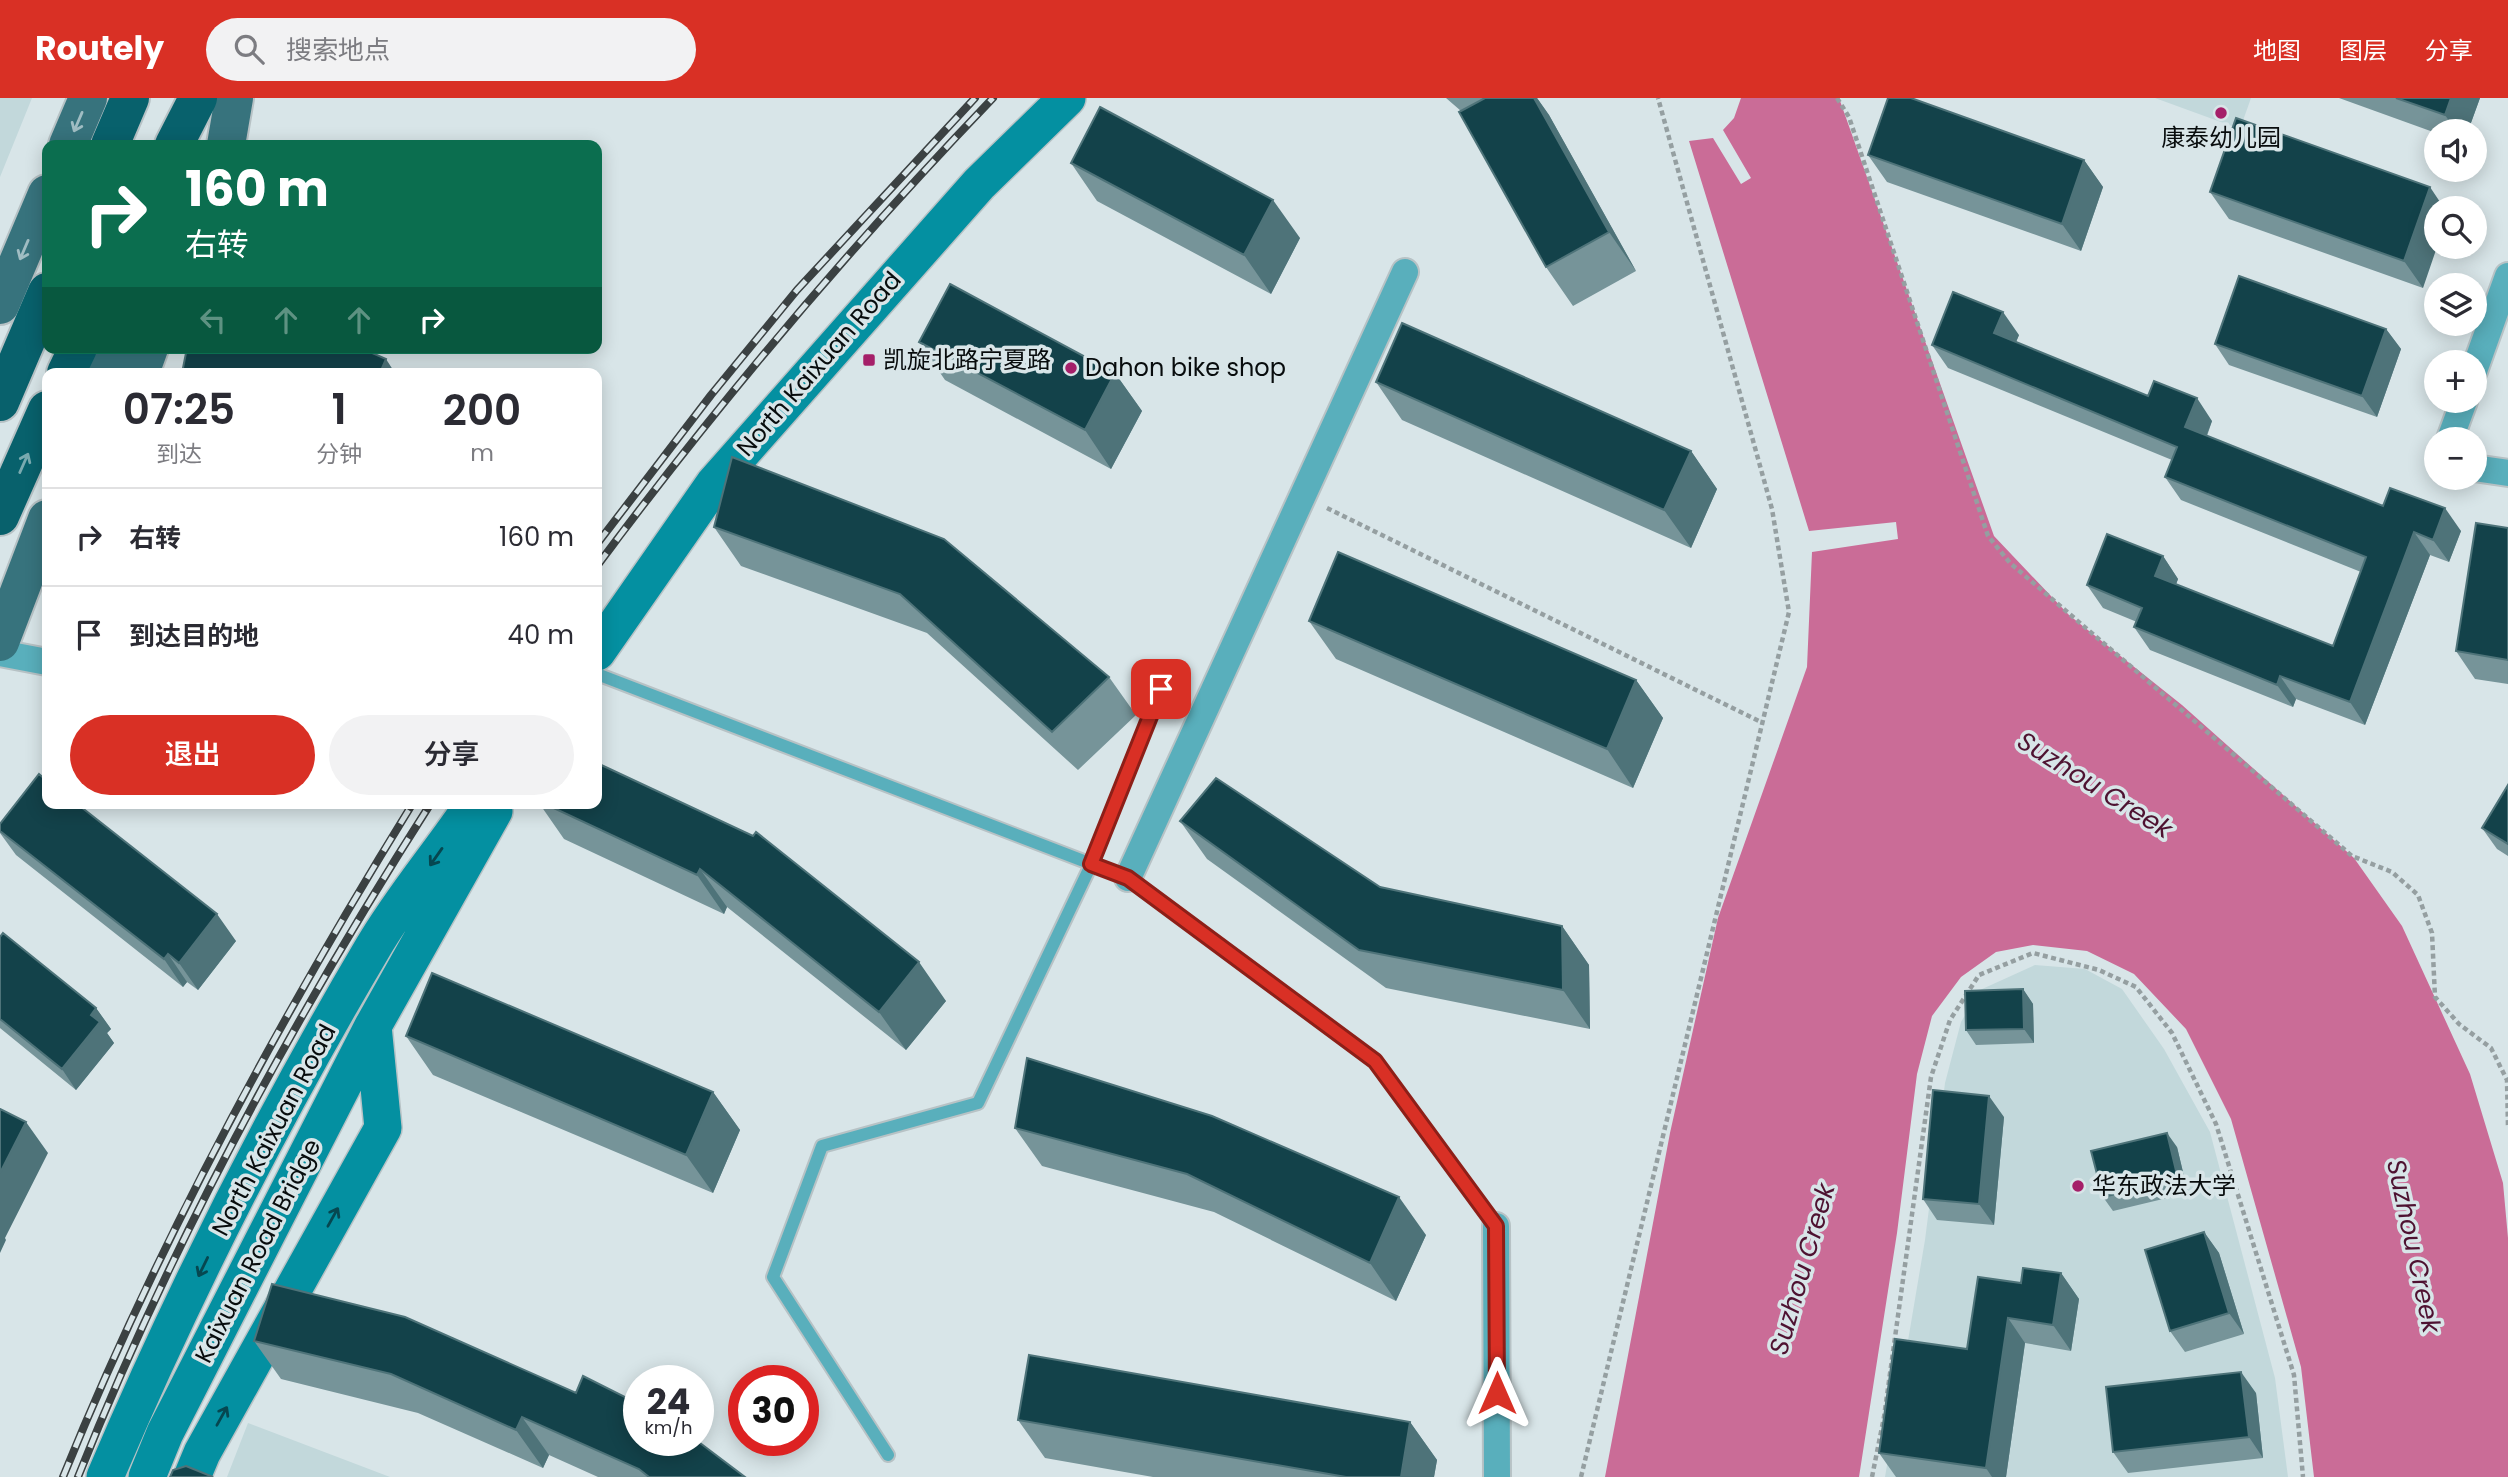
<!DOCTYPE html>
<html lang="zh">
<meta charset="utf-8">
<style>
body{margin:0;font-family:Poppins,"Noto Sans SC",sans-serif;background:#f2f2f3;color:#2b2b33;height:100vh;display:flex;flex-direction:column;font-size:26px;white-space:nowrap}
*{box-sizing:border-box;margin:0}
p{font-size:23px;color:#7c7c81}
.icon{flex:none;width:38px;height:38px;fill:none;stroke:currentColor;stroke-width:2;stroke-linecap:round;stroke-linejoin:round}
.map{position:relative;flex:1;overflow:hidden}
.details{position:absolute;left:42px;top:270px;width:560px;height:441px;display:flex;flex-direction:column;background:#fff;border-radius:14px;box-shadow:0 4px 18px #0003}
.details>*{flex:none}
.top-card{position:absolute;left:42px;top:42px;width:560px;height:214px;border-radius:14px;box-shadow:0 4px 18px #0003;background:#0b6e4f;color:#fff;overflow:hidden}
.tools{position:absolute;left:2424px;top:21px;display:grid;gap:14px}
.tools a{display:grid;place-items:center;width:63px;height:63px;border-radius:50%;background:#fff;box-shadow:0 4px 18px #0003;font-size:35px}
.speed{position:absolute;left:623px;top:1267px;display:flex;gap:14px;font-size:35px;font-weight:700;text-align:center}
.speed>*{display:grid;place-content:center;width:91px;height:91px;border-radius:50%;background:#fff;box-shadow:0 4px 18px #0003;line-height:1}
.speed small{font-size:18px;font-weight:400}
.speed .limit{border:10px solid #d22;background:#fff;color:#111}
.pin{position:absolute;display:grid;place-items:center;width:60px;height:60px;color:#fff;margin:-30px;border-radius:14px;box-shadow:0 4px 10px #0006}
.me{position:absolute;width:77px;margin:-38px;rotate:0deg;stroke-linejoin:round;filter:drop-shadow(0 0 5px #0008)}
.turn{display:flex;align-items:center;gap:24px;height:147px;padding:0 28px;font-size:32px}
.turn .icon{width:91px;height:91px;stroke-width:2.5}
.turn b{display:block;font-size:49px;line-height:60px}
.lanes{display:flex;align-items:center;height:66px;padding:0 28px;background:#0003;justify-content:center;gap:35px;direction:ltr}
.lanes .off{opacity:.35}
.eta{display:flex;justify-content:space-evenly;align-items:center;height:119px;text-align:center}
.eta b{font-size:42px;font-weight:600;line-height:49px}
.button{display:flex;gap:14px;margin-top:auto;padding:14px 28px}
.button a{flex:1;height:80px;border-radius:42px;background:#d93025;color:#fff;font-size:28px;font-weight:600;line-height:80px;text-align:center}
.button a+a{background:#f2f2f3;color:#2b2b33}
ul{padding:0;list-style:none}
li{display:flex;align-items:center;gap:21px;height:98px;padding:0 28px;border-top:2px solid #e1e1e2}
li div{flex:1}
li b{display:block;font-size:26px}
li em{font-style:normal}
header{display:flex;align-items:center;gap:42px;box-sizing:border-box;height:98px;padding:0 35px;background:#d93025;color:#fff}
header strong{font-size:33px}
nav{display:flex;gap:38px;margin-inline-start:auto;font-size:24px}
.search{width:490px;height:63px;background:#f2f2f3;display:flex;align-items:center;gap:18px;box-sizing:border-box;padding:0 24px;border-radius:38px;color:#7c7c81;font-size:26px}
.map>svg:first-child{display:block}
.built{fill:#c2d8db}
.water{fill:#ca6c97}
.lines{fill:none;stroke-linecap:round;stroke-linejoin:round}
.lane-casing{stroke:#b7c2c5;stroke-width:16}
.street-casing{stroke:#b7c2c5;stroke-width:30}
.secondary-casing{stroke:#b7c2c5;stroke-width:40}
.primary-casing{stroke:#b7c2c5;stroke-width:42}
.highway-casing{stroke:#b7c2c5;stroke-width:42}
.path{stroke:#959fa1;stroke-width:4.5;stroke-dasharray:5 3.5;stroke-linecap:butt}
.lane{stroke:#59afbc;stroke-width:12}
.street{stroke:#59afbc;stroke-width:26}
.secondary{stroke:#0490a1;stroke-width:37}
.primary{stroke:#37737d;stroke-width:38}
.highway{stroke:#08616c;stroke-width:38}
.rail-casing{stroke:#3b4142;stroke-width:8}
.rail{stroke:#d8e5e8;stroke-width:5;stroke-dasharray:16;stroke-linecap:butt}
.wall{fill:#769499}
.shaded-wall{fill:#4e7379}
.building{fill:#13424a;stroke:#4e7379;stroke-width:2}
.oneway{stroke:#a0bdc3}
.oneway2{stroke:#7aaab0}
.oneway3{stroke:#064750}
.route-casing{stroke:#8d1f18;stroke-width:18}
.route{stroke:#d93025;stroke-width:12}
.poi-dot{fill:#a51f69;stroke:#d8e5e8;stroke-width:2.5}
.labels{text-anchor:middle;stroke-width:7;stroke-linejoin:round;paint-order:stroke}
.poi-label{font-size:24px;fill:#080c0d;stroke:#d8e5e8;text-anchor:start}
.street-label{font-size:24px;fill:#080c0d;stroke:#d8e5e8}
.water-label{font-size:26px;font-style:italic;fill:#4e1231;stroke:#d8e5e8}
</style>
<header>
<strong>Routely</strong>
<div class="search"><svg class="icon" aria-label="search" viewBox="0 0 24 24"><circle cx="10" cy="10" r="6"/><path d="M15 15l6 6"/></svg>搜索地点</div>
<nav><a>地图</a><a>图层</a><a>分享</a></nav>
</header>
<div class="map">
<svg width="2508" height="1379" viewBox="0 0 2508 1379">
<rect width="100%" height="100%" fill="#d8e5e8"/>
<path class="built" d="M0,0h32l-32,79z
M2155,0h96l-11,31z
M2035,867l50,4 37,20 42,60 46,83 65,246 13,99h-403l40,-237 20,-157 16,-61 19,-32z
M248,1325l142,54h-163z"/>
<path class="water" d="M1741,0h98l155,438 75,79 113,90 172,153 48,68 68,148 33,109 5,55v239h-194l-13,-110 -70,-248 -45,-90 -52,-55 -47,-23 -54,-6 -37,7 -35,25 -29,39 -15,58 -20,159 -38,244h-254l65,-344 48,-215 89,-251 5,-115 86,-13 -2,-17 -87,9 -120,-390 24,-3 28,46 10,-6 -28,-48 11,-12z"/>
<g class="lines">
<defs>
<path id="lane" d="M597,576l531,204 247,183 121,165
M888,1357l-115,-178 49,-131 156,-43 113,-238 70,-176"/>
<path id="street" d="M2474,273l34,-95
M2450,341l14,-38
M2474,370l34,5
M0,555l47,9
M1128,780l277,-606
M1496,1128l1,251"/>
<path id="secondary" d="M597,554l117,-168 265,-300 88,-86
M105,1379c77,-181 167,-359 267,-528 26,-45 61,-87 91,-130l15,-16
M147,1379l18,-44 208,-407 121,-215
M192,1379l10,-24 181,-325 -10,-102"/>
<path id="primary" d="M68,47l20,-47
M226,47l8,-47
M0,207l47,-111
M104,275l9,-25
M140,275l9,-25
M0,544l47,-123"/>
<path id="highway" d="M110,47l20,-47
M174,47l24,-47
M66,275l12,-25
M0,304l47,-110
M0,418l47,-106"/>
</defs>
<use href="#lane" class="lane-casing"/>
<use href="#street" class="street-casing"/>
<use href="#secondary" class="secondary-casing"/>
<use href="#primary" class="primary-casing"/>
<use href="#highway" class="highway-casing"/>
<path class="path" d="M1837,0l12,19 139,419 22,27 342,293 40,16 26,23 14,38 3,64 24,27 32,24 16,32 1,47
M1327,410l436,215
M1581,1379l208,-865 -17,-103 -114,-411
M1872,1379l12,-60 47,-340 19,-57 29,-45 54,-22 66,17 37,17 36,46 44,91 78,251 9,102"/>
<use href="#lane" class="lane"/>
<use href="#street" class="street"/>
<use href="#secondary" class="secondary"/>
<use href="#primary" class="primary"/>
<use href="#highway" class="highway"/>
<defs>
<path id="rail" d="M597,446l114,-149 86,-105 178,-192
M597,468c122,-164 254,-320 396,-468
M63,1379c95,-234 217,-459 350,-674
M78,1379c93,-233 218,-463 353,-674"/>
</defs>
<use href="#rail" class="rail-casing"/>
<use href="#rail" class="rail"/>
</g>
<path class="wall" d="M1446,0h91l12,17 87,156 -63,35 -27,-39 -85,-156z
M2339,0h141l-12,33h-32v2z
M1868,57l216,5 19,27 -22,64 -194,-69z
M1071,65l229,75 -29,56 -174,-93z
M2430,89l-7,101 -194,-69 -19,-27z
M2386,231l15,20 -24,68 -148,-52 -14,-21z
M2019,237l-3,7 132,54 64,25 -5,15 176,70 78,25 -12,31 -19,-7 -65,170 -69,-26 -3,8 -143,-57 -16,-23 3,-5 -34,-14 -16,-23 76,-29 15,23 -2,5 157,62 28,-74 -180,-72 -16,-23 7,-17 -224,-92 -16,-23z
M919,244l196,31 27,38 -31,58 -166,-89z
M1376,284l315,69 26,38 -26,59 -289,-128z
M732,359l377,220 27,38 -58,55 -151,-137 -186,-67 -27,-39z
M2508,430v156l-33,-5 -19,-28z
M1309,523l327,59 27,38 -30,70 -297,-129z
M2508,687v71l-11,-7 -15,-21z
M539,705h58l349,198 -40,49 -179,-143 -3,7 -160,-75z
M1180,723l200,66 182,39 27,39 1,64 -204,-41 -179,-129z
M0,726l236,117 -38,49 -11,-8 -4,5 -167,-132 -16,-22z
M0,839l96,71 15,21 -4,4 7,10 -38,47 -76,-62z
M2023,891l10,15 1,39 -58,2 -10,-15z
M406,938l307,56 27,38 -27,63 -280,-118z
M2004,1019l-10,108 -57,-5 -14,-21z
M1015,1030l411,107 -30,66 -182,-89 -172,-46z
M2177,1049l11,46 -75,18 -10,-14z
M2204,1134l15,21 25,81 -59,18 -15,-21z
M2061,1175l18,26 -8,52 -46,-8 -19,134h-110l-17,-24 88,-104 54,-66z
M272,1186l473,193h-147l-49,-22 -6,13 -125,-55 -137,-34 -27,-38z
M2256,1295l7,65 -135,15 -15,-21z
M1018,1322l392,2 27,38 -3,17h-281l-108,-19z"/>
<path class="shaded-wall" d="M1534,0h3l12,17 87,156 -27,-39z
M2451,0h29l-12,33h-12l-11,-16z
M2084,62l19,27 -22,64 -19,-27z
M2430,89l14,21h-8v39h1l-14,41 -19,-27z
M1273,102l27,38 -29,56 -27,-39z
M2003,214l16,23 -9,21 -16,-23z
M2386,231l15,20 -24,68 -15,-21z
M386,261l9,14h-15z
M1115,275l27,38 -31,58 -26,-39z
M2197,300l15,23 -11,29 -16,-23z
M1691,353l26,38 -26,59 -27,-38z
M2445,410l16,23 -12,31 -16,-22z
M2414,434l16,23 -65,170 -15,-23z
M2163,458l15,23 -7,19 -16,-22z
M2280,578l16,23 -3,8 -16,-22z
M1636,582l27,38 -30,70 -26,-39z
M700,771l27,38 -3,7 -27,-39z
M217,816l19,27 -38,49 -19,-27z
M1562,828l27,39 1,64 -27,-39z
M168,856l19,28 -4,5 -19,-28z
M919,864l27,39 -40,49 -27,-38z
M2023,891l10,15 1,39 -10,-14z
M96,910l15,21 -4,4 7,10 -38,47 -14,-21 29,-54z
M713,994l27,38 -27,63 -27,-38z
M1989,998l15,21 -10,108 -15,-21z
M26,1024l22,31 -43,85 1,2 -6,13v-80z
M2167,1035l10,14 11,46 -10,-14z
M1399,1099l27,38 -30,66 -26,-38z
M2204,1134l15,21 25,81 -15,-21z
M2061,1175l18,26 -8,52 -18,-26z
M2008,1220l17,25 -19,134h-14l-6,-9z
M2241,1274l15,21 7,65 -14,-21z
M522,1319l27,38 -6,13 -27,-38z
M1410,1324l27,38 -3,17h-33z"/>
<path class="building" d="M1485,0h49l75,134 -63,35 -87,-155z
M1888,0h23l173,62 -22,64 -194,-69z
M2396,0h55l-6,17z
M1100,9l173,93 -29,55 -173,-92z
M2236,20l194,69 -26,74 -194,-69z
M2239,178l147,53 -24,67 -147,-52z
M950,186l165,89 -30,57 -166,-88z
M1953,194l50,20 -9,21 154,63 6,-15 43,17 -12,29 198,79 7,-18 55,20 -12,32 -19,-8 -64,170 -70,-26 -3,9 -143,-58 8,-19 -55,-23 20,-51 56,22 -8,20 178,70 33,-89 -201,-80 12,-30 -245,-102z
M1402,225l289,128 -27,59 -288,-128z
M187,250h174l25,11 -6,14h-198z
M732,359l212,82 165,138 -57,55 -152,-138 -186,-67z
M2476,425l32,5v132l-52,-9z
M1338,454l298,128 -29,69 -298,-128z
M597,665l156,73 3,-4 163,130 -40,50 -179,-143 -3,6 -154,-72h54z
M39,676l8,7v22h29l141,111 -38,49 -11,-9 -4,5 -164,-128v-7z
M1216,680l164,109 182,39 1,64 -204,-40 -179,-129z
M2508,687v59l-26,-16z
M3,835l93,75 -5,7 9,7 -38,47 -62,-50v-82z
M432,875l281,119 -27,63 -280,-119z
M2023,891l1,40 -58,1 -1,-39z
M1027,960l185,58 187,81 -29,66 -183,-89 -172,-46z
M1933,992l56,6 -10,108 -56,-5z
M0,1011l26,13 -26,51z
M2167,1035l11,46 -75,18 -12,-46z
M2204,1134l25,81 -59,18 -25,-81z
M2023,1170l38,5 -8,52 -45,-7 -22,150 -107,-15 16,-114 72,10 11,-72 43,6z
M272,1186l133,33 171,76 7,-17 56,28v36h57l49,37h-96l-10,-8 -117,-52 -6,13 -125,-56 -137,-33z
M1029,1257l381,67 -9,55h-55l-328,-57z
M2241,1274l8,65 -136,15 -7,-65z
M186,1368l27,11h-43l3,-7z"/>
<defs><path id="oneway-shaft" d="M-6 0H5M1.5-3L5.5 0L1.5 3" fill="none" stroke-width="1.6" stroke-linecap="round" stroke-linejoin="round" transform="scale(1.75)"/></defs>
<g class="oneway">
<use href="#oneway-shaft" transform="translate(78 24) rotate(113)"/>
<use href="#oneway-shaft" transform="translate(24 152) rotate(113)"/>
</g>
<use class="oneway2" href="#oneway-shaft" transform="translate(24 365) rotate(-66)"/>
<g class="oneway3">
<use href="#oneway-shaft" transform="translate(436 759) rotate(125)"/>
<use href="#oneway-shaft" transform="translate(333 1119) rotate(-61)"/>
<use href="#oneway-shaft" transform="translate(203 1169) rotate(116)"/>
<use href="#oneway-shaft" transform="translate(222 1318) rotate(-61)"/>
</g>
<g class="lines">
<defs>
<path id="route" d="M1161,591l-70,175 37,14 247,183 121,165 1,167"/>
</defs>
<use href="#route" class="route-casing"/>
<use href="#route" class="route"/>
</g>
<g class="poi-dot">
<circle cx="2221" cy="15" r="7"/>
<rect x="862" y="255" width="14" height="14" rx="3.5"/>
<circle cx="1071" cy="270" r="7"/>
<circle cx="2078" cy="1088" r="7"/>
</g>
<g class="labels">
<g class="poi-label">
<text x="2221" y="48" text-anchor="middle">康泰幼儿园</text>
<text x="883" y="270">凯旋北路宁夏路</text>
<text x="1085" y="278">Dahon bike shop</text>
<text x="2092" y="1096">华东政法大学</text>
</g>
<g class="street-label">
<text transform="translate(819 266) rotate(-49)" y="8">North Kaixuan Road</text>
<text transform="translate(274 1032) rotate(-62)" y="8">North Kaixuan Road</text>
<text transform="translate(258 1153) rotate(-63)" y="8">Kaixuan Road Bridge</text>
</g>
<g class="water-label">
<text transform="translate(2095 687) rotate(32)" y="9">Suzhou Creek</text>
<text transform="translate(2414 1148) rotate(78)" y="9">Suzhou Creek</text>
<text transform="translate(1802 1171) rotate(-74)" y="9">Suzhou Creek</text>
</g>
</g>
</svg>
<div class="tools">
<a><svg class="icon" aria-label="sound" viewBox="0 0 24 24"><path d="M4 9h4l5-4v14l-5-4H4zM17 9q2 3 0 6"/></svg></a>
<a><svg class="icon" aria-label="search" viewBox="0 0 24 24"><circle cx="10" cy="10" r="6"/><path d="M15 15l6 6"/></svg></a>
<a><svg class="icon" aria-label="layers" viewBox="0 0 24 24"><path d="M12 4l9 5-9 5-9-5zM3 14l9 5 9-5"/></svg></a>
<a>+</a>
<a>−</a>
</div>
<div class="speed"><div>24<small>km/h</small></div><div class="limit">30</div></div>
<div class="pin" style="left:1161px;top:591px;background:#d93025"><svg class="icon" aria-label="arrive" viewBox="0 0 24 24"><path d="M6 21V4h12l-3 4 3 4H6"/></svg></div>
<svg class="me" style="left:1497px;top:1295px" viewBox="-20 -20 40 40"><path d="M0-17L14 15 0 8-14 15z" fill="#d93025" stroke="#fff" stroke-width="4"/></svg>
<div class="top-card">
<div class="turn"><svg class="icon" aria-label="right" viewBox="0 0 24 24"><path d="M7 20v-9h11M14 6l5 5-5 5"/></svg><div><b>160 m</b>右转</div></div>
<div class="lanes"><svg class="icon off" aria-label="left" viewBox="0 0 24 24"><path d="M17 20v-9H6M10 6l-5 5 5 5"/></svg><svg class="icon off" aria-label="ahead" viewBox="0 0 24 24"><path d="M12 20V5M6 11l6-6 6 6"/></svg><svg class="icon off" aria-label="ahead" viewBox="0 0 24 24"><path d="M12 20V5M6 11l6-6 6 6"/></svg><svg class="icon" aria-label="right" viewBox="0 0 24 24"><path d="M7 20v-9h11M14 6l5 5-5 5"/></svg></div>
</div>
<section class="details">
<div class="eta">
<div><b>07:25</b><p>到达</p></div>
<div><b>1</b><p>分钟</p></div>
<div><b>200</b><p>m</p></div>
</div>
<ul>
<li><svg class="icon" aria-label="right" viewBox="0 0 24 24"><path d="M7 20v-9h11M14 6l5 5-5 5"/></svg><div><b>右转</b></div><em>160 m</em></li>
<li><svg class="icon" aria-label="arrive" viewBox="0 0 24 24"><path d="M6 21V4h12l-3 4 3 4H6"/></svg><div><b>到达目的地</b></div><em>40 m</em></li>
</ul>
<div class="button"><a>退出</a><a>分享</a></div>
</section>
</div>
